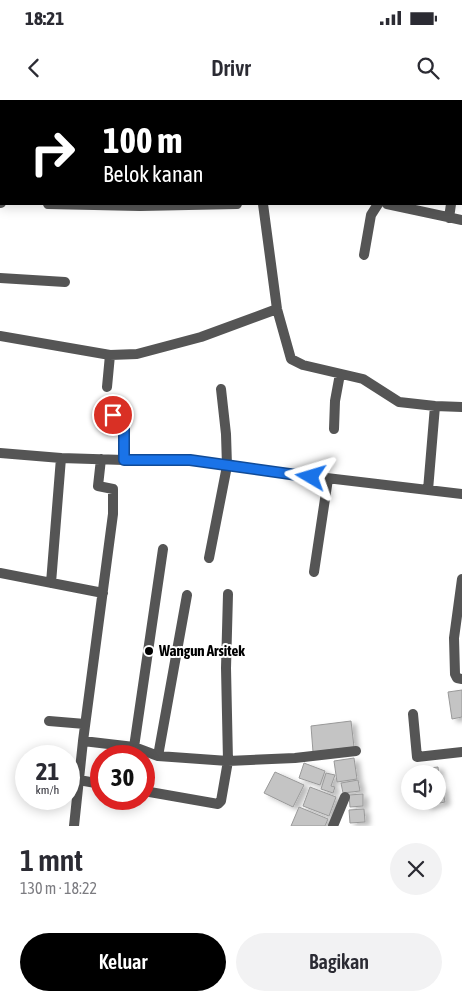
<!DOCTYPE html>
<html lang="id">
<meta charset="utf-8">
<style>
body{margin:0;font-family:"Asap Condensed",sans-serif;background:#f2f2f3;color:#2b2b33;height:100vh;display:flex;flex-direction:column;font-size:19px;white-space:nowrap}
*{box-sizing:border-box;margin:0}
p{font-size:16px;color:#7c7c81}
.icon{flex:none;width:28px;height:28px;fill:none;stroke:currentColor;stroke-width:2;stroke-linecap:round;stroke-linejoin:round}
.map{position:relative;height:726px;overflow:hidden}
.drawer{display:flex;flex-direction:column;background:#fff;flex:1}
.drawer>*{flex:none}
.hud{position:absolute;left:0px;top:0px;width:462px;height:105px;box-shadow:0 2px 12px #0003;background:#000;color:#fff;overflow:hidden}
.buttons{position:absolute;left:401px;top:665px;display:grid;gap:10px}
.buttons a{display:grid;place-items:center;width:45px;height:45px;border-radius:50%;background:#fff;box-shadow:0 2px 12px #0003;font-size:25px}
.speed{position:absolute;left:15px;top:645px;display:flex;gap:10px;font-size:25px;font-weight:700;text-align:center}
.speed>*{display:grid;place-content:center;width:65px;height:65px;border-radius:50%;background:#fff;box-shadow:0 2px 12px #0003;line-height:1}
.speed small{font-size:12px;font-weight:400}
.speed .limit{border:8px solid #d22;background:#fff;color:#111}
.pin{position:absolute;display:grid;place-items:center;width:42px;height:42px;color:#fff;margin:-21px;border:2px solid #fff;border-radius:50%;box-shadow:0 1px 5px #0007}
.me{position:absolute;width:55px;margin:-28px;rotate:277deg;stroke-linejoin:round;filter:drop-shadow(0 0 4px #0008)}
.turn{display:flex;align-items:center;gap:18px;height:105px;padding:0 20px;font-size:22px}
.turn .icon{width:65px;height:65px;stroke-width:2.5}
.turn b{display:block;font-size:35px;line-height:42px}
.round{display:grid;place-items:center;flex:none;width:52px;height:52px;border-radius:26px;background:#f2f2f3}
.summary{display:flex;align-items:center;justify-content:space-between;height:85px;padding:0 20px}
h1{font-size:30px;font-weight:600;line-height:38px}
.cta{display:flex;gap:10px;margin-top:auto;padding:10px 20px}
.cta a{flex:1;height:58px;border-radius:30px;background:#000;color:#fff;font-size:20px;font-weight:600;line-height:58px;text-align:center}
.cta a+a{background:#f2f2f3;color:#2b2b33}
.status{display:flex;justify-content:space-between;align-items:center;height:35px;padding:0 25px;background:#fff;direction:ltr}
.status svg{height:14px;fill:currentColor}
header{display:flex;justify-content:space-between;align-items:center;height:65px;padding:0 20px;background:#fff;font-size:22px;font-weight:600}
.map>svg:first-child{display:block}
.building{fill:#c4c4c4;stroke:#999;filter:url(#shadow)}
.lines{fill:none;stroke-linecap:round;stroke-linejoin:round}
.street{stroke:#555;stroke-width:10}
.route-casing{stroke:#114b97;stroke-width:12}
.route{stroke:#1a73e8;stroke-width:9}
.poi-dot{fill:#000;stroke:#fff;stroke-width:2}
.labels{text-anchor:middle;stroke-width:4;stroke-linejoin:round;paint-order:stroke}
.poi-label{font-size:15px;font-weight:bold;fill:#000;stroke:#fff;text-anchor:start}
</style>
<div class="status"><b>18:21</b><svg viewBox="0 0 49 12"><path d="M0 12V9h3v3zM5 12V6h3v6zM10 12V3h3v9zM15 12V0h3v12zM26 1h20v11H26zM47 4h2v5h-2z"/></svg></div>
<header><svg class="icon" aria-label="back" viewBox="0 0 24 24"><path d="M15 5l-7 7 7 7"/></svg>Drivr<svg class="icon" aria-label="search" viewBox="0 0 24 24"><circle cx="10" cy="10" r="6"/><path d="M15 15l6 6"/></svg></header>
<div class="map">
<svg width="462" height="726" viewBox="0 0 462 726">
<defs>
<filter id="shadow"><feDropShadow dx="5" dy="3" stdDeviation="2.5" flood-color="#0004"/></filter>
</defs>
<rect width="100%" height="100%" fill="#fff"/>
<path class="building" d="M462,590v27l-10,2 -4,-27z
M351,621l3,26 -41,5 -2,-26z
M354,658l3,21 -20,3 -3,-21z
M304,663l21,8 -5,14 -21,-7z
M438,667l2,16h-2v-9h-17l-1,-5z
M275,672l29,13 -11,22 -29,-14z
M326,673l9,2 -4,11 4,1 -2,6 -12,-4z
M358,680l2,11 -17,2 -2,-10z
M442,686l3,16 -19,4 -1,-5h13v-14z
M310,687l26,10 -7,19 -26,-10z
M363,694v12l-13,1 -1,-12z
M299,707l29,12 -3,7h-34z
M364,709l1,13 -15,1 -1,-13z"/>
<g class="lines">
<path class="street" d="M178,0v1
M252,0v1
M292,0v1
M358,0v1
M426,0l1,1
M461,49l1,-4
M0,103h1
M48,104l92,2 97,-2
M263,104l14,105 14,50 12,6 60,14 36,23 36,4 27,1
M387,104l75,16
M449,118l2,-14
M364,155l7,-40 7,-11
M0,178l65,4
M0,236l110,19 27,-1 64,-17 76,-28
M107,287l3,-32
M113,315c5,1 9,2 11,8v37
M334,329l1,-28 5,-27
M0,353l61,5 -10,125
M61,358l63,2h67l85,12 186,22
M428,390l7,-84
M209,458l18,-92 -1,-32 -5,-45
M314,472l14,-93
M0,473l103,20
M462,479l-8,59 1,36 2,4 5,1
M413,614l4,43 45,-5
M49,621l36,3
M83,641l30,-227v-25l-15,-3 3,-27
M134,647l29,-198
M158,656l70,5 -2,-93 2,-74
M79,680l22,4
M144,691l74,13 3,-3 7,-40 67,-3 61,-7
M74,726l9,-85 51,6 24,9 29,-161
M333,726l12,-29"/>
</g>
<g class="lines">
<defs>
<path id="route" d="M113,315l10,4 1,4v37h66l121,17"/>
</defs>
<use href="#route" class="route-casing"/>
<use href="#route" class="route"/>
</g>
<circle class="poi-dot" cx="149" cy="551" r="5"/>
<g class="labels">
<g class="poi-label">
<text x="159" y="556">Wangun Arsitek</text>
</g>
</g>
</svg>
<div class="buttons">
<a><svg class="icon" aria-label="sound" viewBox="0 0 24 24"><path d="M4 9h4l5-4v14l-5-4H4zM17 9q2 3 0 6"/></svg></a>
</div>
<div class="speed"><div>21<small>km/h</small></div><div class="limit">30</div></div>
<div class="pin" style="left:113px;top:315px;background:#d93025"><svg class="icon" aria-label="arrive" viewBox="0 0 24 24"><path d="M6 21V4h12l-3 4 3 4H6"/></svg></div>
<svg class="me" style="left:311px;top:377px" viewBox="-20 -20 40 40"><path d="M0-17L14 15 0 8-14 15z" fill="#1a73e8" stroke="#fff" stroke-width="4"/></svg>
<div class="hud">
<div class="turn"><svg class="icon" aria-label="right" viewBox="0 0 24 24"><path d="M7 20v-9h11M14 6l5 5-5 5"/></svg><div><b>100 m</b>Belok kanan</div></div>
</div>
</div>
<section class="drawer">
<div class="summary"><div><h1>1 mnt</h1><p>130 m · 18:22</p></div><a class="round"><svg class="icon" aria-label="close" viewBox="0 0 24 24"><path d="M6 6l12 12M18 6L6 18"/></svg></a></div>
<div class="cta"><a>Keluar</a><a>Bagikan</a></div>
</section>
